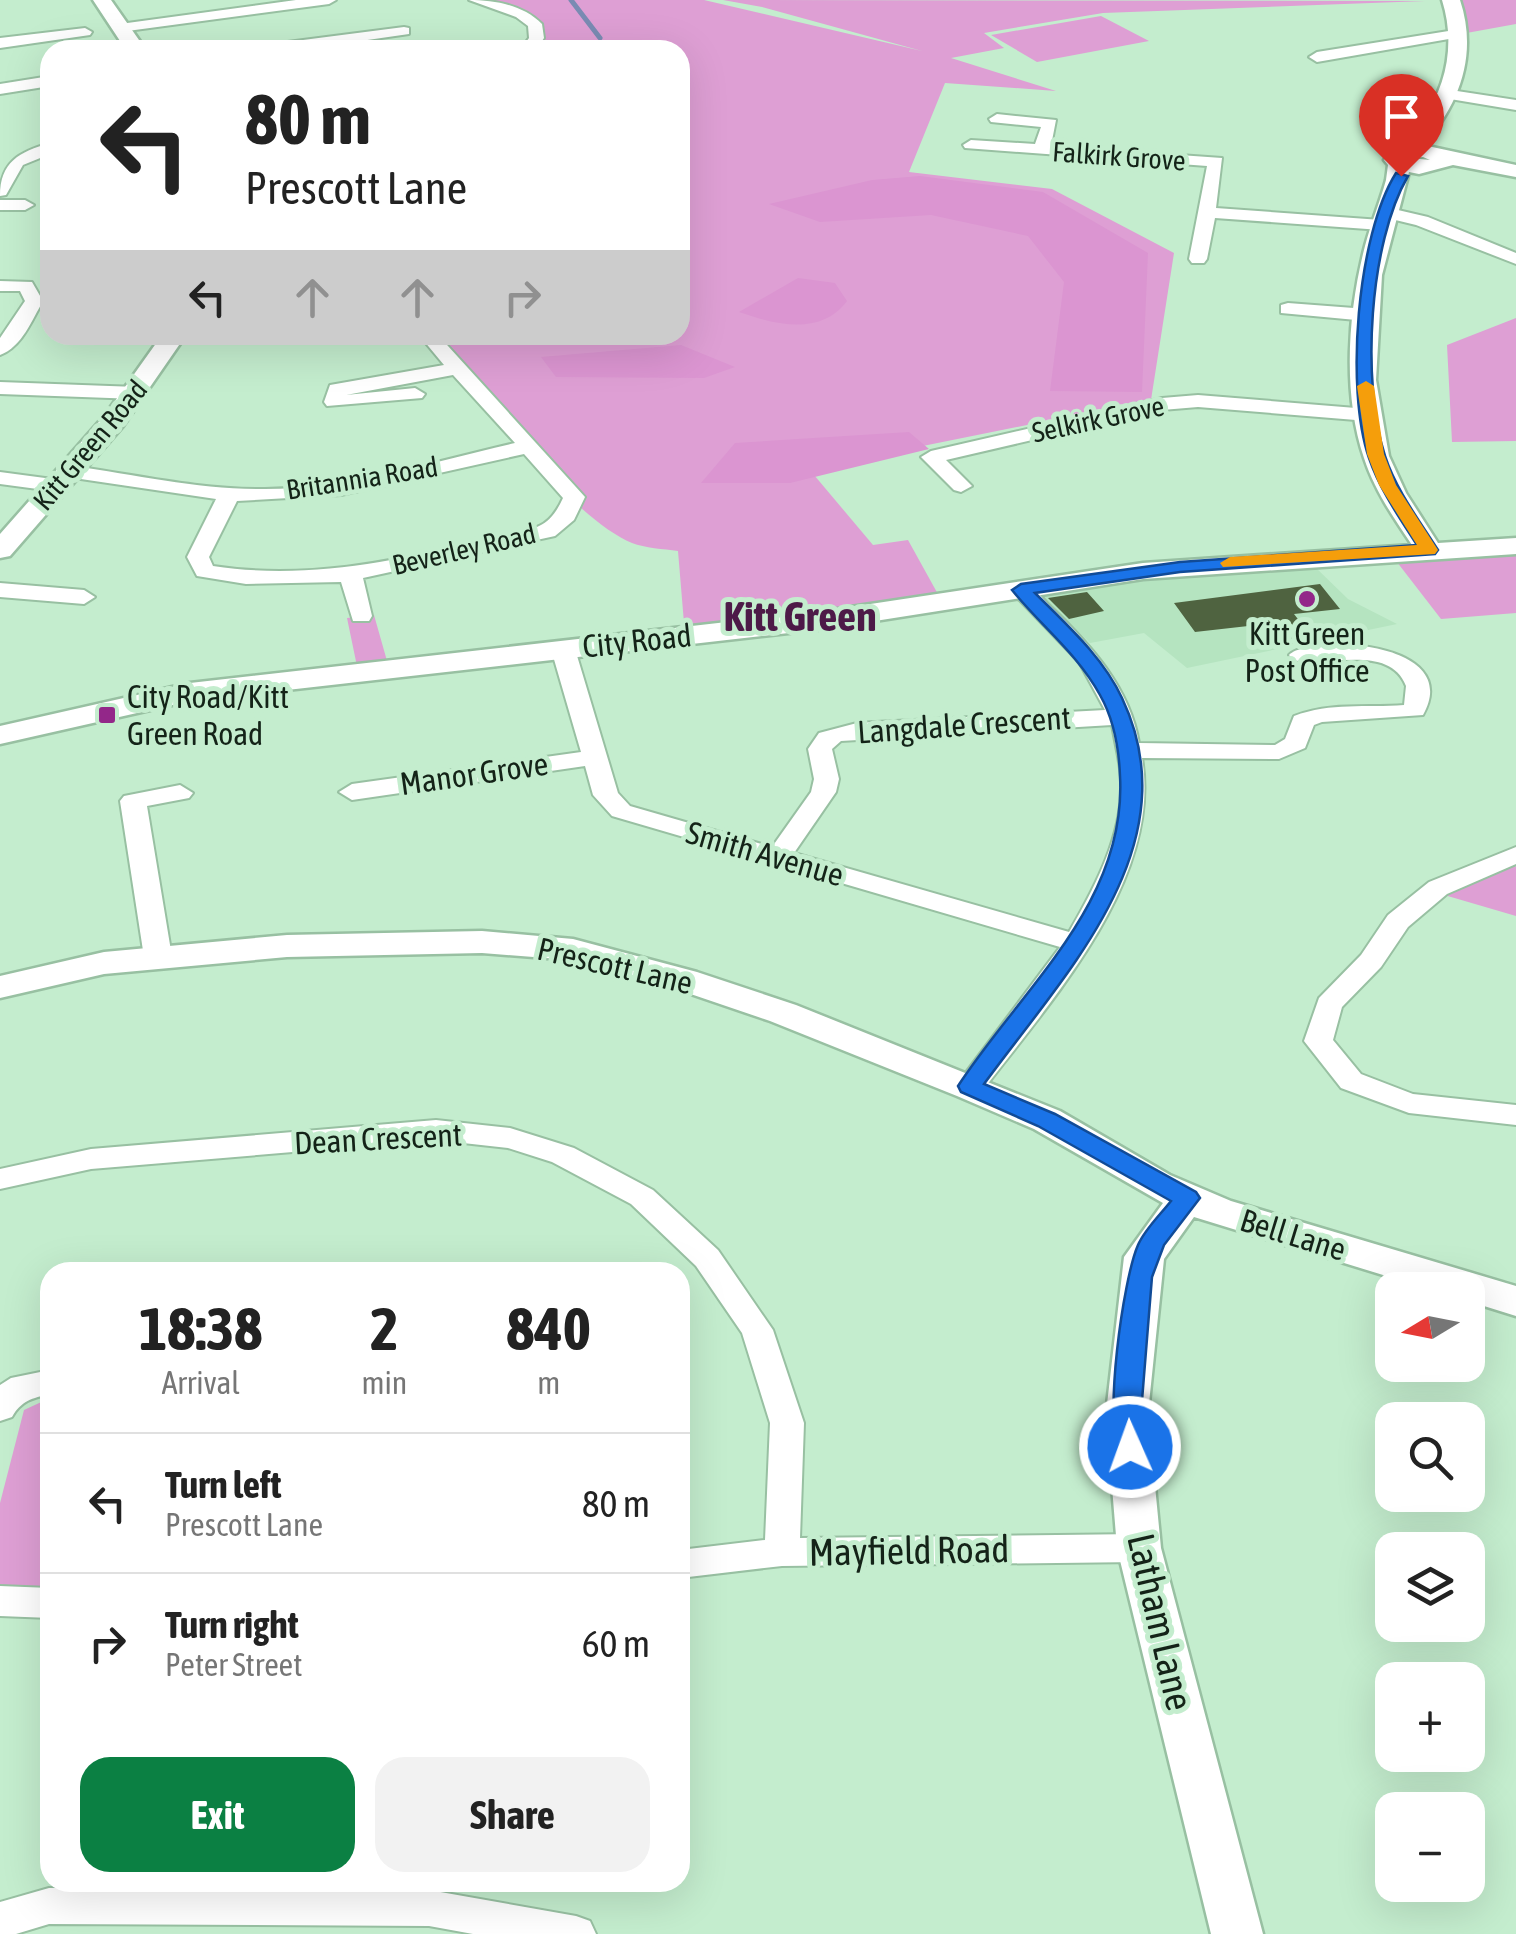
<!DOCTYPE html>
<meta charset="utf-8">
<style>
body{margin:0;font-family:"Asap Condensed",sans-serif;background:#f2f2f2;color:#222;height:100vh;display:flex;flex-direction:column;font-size:38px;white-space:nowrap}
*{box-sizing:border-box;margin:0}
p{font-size:32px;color:#767676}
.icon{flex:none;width:55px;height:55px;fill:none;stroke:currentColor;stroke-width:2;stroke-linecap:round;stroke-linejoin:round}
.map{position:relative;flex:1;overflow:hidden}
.details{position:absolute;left:40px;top:1262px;width:650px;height:630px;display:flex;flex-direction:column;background:#fff;border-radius:30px;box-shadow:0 10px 40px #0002}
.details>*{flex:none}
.banner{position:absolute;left:40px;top:40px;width:650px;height:305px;border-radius:30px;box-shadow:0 10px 40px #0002;background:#fff;color:#222;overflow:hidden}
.needle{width:65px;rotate:260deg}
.tools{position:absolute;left:1375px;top:1272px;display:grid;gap:20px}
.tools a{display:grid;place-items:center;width:110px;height:110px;border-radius:20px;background:#fff;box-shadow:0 10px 40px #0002;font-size:50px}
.pin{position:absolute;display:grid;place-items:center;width:85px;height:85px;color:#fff;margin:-102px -42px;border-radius:50% 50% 50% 0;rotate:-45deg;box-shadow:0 0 10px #0007}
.pin .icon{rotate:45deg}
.me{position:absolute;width:110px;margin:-55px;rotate:358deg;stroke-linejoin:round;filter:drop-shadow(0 0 8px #0008)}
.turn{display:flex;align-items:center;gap:35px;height:210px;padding:0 40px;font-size:45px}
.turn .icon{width:130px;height:130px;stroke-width:2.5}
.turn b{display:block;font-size:70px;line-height:85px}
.lanes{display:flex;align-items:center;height:95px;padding:0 40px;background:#0003;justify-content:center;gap:50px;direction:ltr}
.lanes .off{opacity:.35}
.eta{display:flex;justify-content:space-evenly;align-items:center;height:170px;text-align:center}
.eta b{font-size:60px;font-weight:700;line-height:70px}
.primary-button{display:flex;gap:20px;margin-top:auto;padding:20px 40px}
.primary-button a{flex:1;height:115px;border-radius:30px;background:#0b8043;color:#fff;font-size:40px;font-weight:700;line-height:115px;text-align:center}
.primary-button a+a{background:#f2f2f2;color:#222}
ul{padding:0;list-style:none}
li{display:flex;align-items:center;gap:30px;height:140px;padding:0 40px;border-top:2px solid #e0e0e0}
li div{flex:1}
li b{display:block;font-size:38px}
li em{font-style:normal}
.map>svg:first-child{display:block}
.built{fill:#b5e4c0}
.green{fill:#de9fd4}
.forest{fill:#db95d1}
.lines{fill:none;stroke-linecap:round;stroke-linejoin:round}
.stream{stroke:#7a8bb3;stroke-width:5}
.building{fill:#4f6340}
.minor-casing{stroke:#98c0a2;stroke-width:4}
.tertiary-casing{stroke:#98c0a2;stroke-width:5}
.minor{fill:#fff;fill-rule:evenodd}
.tertiary{fill:#fff;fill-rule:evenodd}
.route{fill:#1a73e8;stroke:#114b97;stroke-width:2.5}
.slow{fill:#f59e0b}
.poi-dot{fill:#932789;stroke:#c4edce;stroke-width:4}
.labels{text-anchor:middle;stroke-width:10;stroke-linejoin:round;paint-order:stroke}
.far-street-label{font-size:28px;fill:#142318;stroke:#c4edce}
.poi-label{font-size:32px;fill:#142318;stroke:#c4edce}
.street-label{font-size:32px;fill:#142318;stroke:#c4edce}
.near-street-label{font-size:38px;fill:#142318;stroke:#c4edce}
.district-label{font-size:42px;font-weight:bold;fill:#4d1a48;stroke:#c4edce}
</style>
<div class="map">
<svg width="1516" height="1934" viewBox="0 0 1516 1934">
<rect width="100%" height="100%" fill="#c4edce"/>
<path class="built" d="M1313,565l35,34 49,25 -210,44 -43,-35 -54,10 -48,-47 124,-19z"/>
<path class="green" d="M471,0h233l218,51 -160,-44 -39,-7 702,1 -322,12 -119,20 20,15 -53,10 105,33 -111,-8 -36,89 143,17 122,64 -23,147 -342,69 64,76 35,-5 31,56 -254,39 -7,-84c-15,-2 -33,-3 -46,-8 -59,-24 -161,-152 -194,-208h242v-285h-152l9,-12 -16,-24z
M1451,0h65v24l-55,10z
M1101,16l48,25 -112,21 -46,-27z
M1516,318v123l-64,1 -5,-97z
M1505,546l11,9v58l-75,6 -51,-66z
M374,615l15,53 -31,3 -11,-53z
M1508,858l8,9v49l-82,-24z
M50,1398v196l-50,-1v-90l24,-93z"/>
<path class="forest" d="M920,176l123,16 105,61 -6,139 -92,-1 14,-109 -36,-46 -97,-21 -111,7 -51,-18 103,-24z
M798,278l37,5 12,18c-26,35 -71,24 -108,11z
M681,345l54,22 -31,11 -148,-1 -15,-20z
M909,432l20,17 -139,34h-89l34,-40z"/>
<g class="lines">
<path class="stream" d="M571,0l29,38"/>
</g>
<path class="building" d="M1320,584l20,25 -46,5 20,26 -32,7 -16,-23 -71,8 -21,-29z
M1087,592l17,19 -35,8 -21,-21z"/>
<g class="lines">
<defs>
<path id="minor" d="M296,0h40l-7,4 -209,28 -7,-4 7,-4z
M469,0c26,0 54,5 73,24l2,14 -8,12h-16l9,-12 -1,-12 -12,-9z
M404,27l5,1v6l-111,16 -34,-1 8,-5z
M85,28l7,4 -2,3 -90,13v-10z
M1461,29l5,1v6l-149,26 -8,-5 8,-5z
M50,76v10l-50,8v-10z
M1444,89l72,11v10l-78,-13 -2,-3z
M997,114l59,6 -5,26 171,12 -6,50 165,12 9,5 -9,5 -166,-12 -8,41 -3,4h-12l-3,-4 18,-93 -242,-18 -2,-3 8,-5 64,4 6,-17 -50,-5 -2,-3z
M50,143v11l-27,11 -17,30 -6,1c0,-34 19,-44 50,-53z
M0,200h25l9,5 -9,5h-25z
M1385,207l43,10 88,36v11l-100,-39 -37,-9 -3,-4z
M0,281l32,1 11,19c-11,19 -21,46 -43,54v-17l25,-37 -5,-10h-20z
M1288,303l79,6 9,6 -9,6 -86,-8v-8z
M419,335h19l147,162 -11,23 -19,16 -192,42 9,38 -3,5h-16l-12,-39 -95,2 -49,-8 -10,-19 29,-58 -142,-21 -10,-6 10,-6c63,9 127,24 191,23 85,-1 168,-27 250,-46l-62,-68 -107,20 69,-7 10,6 -3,4 -95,8 -3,-4 6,-17 114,-20zM524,454l39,44c-5,11 -12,23 -24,28 -17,9 -41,10 -60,15 -88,21 -175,39 -266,25l-4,-9 28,-56 104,-6z
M0,382l137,5 10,6 -10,6 -137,-5z
M1198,395l170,14 10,6 -10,6 -170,-14 -36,3 -216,50 26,26 -11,6 -7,-2 -33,-33 10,-6 231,-53z
M0,472l60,8 11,6 -11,6 -60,-8z
M0,583l84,7 11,7 -11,7 -84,-7z
M1021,583c13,3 21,15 30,24 39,37 79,81 88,136l136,2 10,-6 9,-23c37,-14 72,-8 110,-11l2,-19c-17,-43 -79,-18 -113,-26l-4,-5c20,-21 176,-15 134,60l-101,7 -8,3 -9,23 -26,11 -137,-1c21,122 -93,245 -162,336h-20l-5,-7 105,-140 -448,-131 -19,-21 -8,-29 -233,34 -13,-8 13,-8 229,-32 -30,-103 12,-7 12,7 43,144 12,13 142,41 39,-55 3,-13 -6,-30 11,-16 38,-10 248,-13 -26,-48 -69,-72zM1112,725c3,18 8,36 9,54 3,54 -26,108 -52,153l-275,-79 42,-61 3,-13 -7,-30 9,-8z
M180,785l13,8 -4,5 -42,8 25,151 -14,8 -14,-8 -24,-156 4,-5z
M1516,847v17l-69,30 -39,33 -27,40 -39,40 -9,33 28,34 52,20 103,11v20l-107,-12 -68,-25 -37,-47 15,-43 42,-43 27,-40 41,-33z
M436,1120l74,8 64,20 79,42 65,60 55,80 31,93 -4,115 339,-4 12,4 6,10 -6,10 -12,4 -357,4 -102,12v-28l85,-10 5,-117 -28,-90 -46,-67 -65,-62 -79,-42 -44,-14 -72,-8 -345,29 -91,20v-20l91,-20z
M50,1370v24c-18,4 -29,7 -38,23l-12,4v-36l11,-7z
M0,1586l50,2v30l-50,-2z
M49,1888l380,2 147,26 14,5 6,13h-123l-44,-8 -380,-2 -33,10h-16v-32z"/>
<path id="tertiary" d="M93,0h18l35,50h-20z
M1442,0h18c18,54 0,104 -37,145l93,20v12l-63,-12 -34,9 -10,-2 -27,103 -6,105 13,76 17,37 32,50 78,-5v16l-373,25 -319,50 -634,72 -190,43v-18l190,-43 634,-72 319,-48 269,-18c-19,-28 -38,-56 -48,-87 -22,-65 -16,-147 1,-212 6,-23 15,-44 21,-66l2,-15 -4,-5c11,-15 27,-25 38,-40 26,-35 33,-79 20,-120zM1423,157l7,3 -20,-2z
M162,335h24l-63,91 -113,130 -10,2v-24l105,-119z
M482,931l91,8 124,33 99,33 264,106 110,64 61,26 285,85v30l-48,-15v-11h-36l-238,-73 -30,42 -16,154 13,135 102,386h-52l-94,-386 -11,-135 18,-156 39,-54 -129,-74 -77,-33 -187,-75 -97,-33 -101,-28 -90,-7 -195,4 -183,17 -104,24v-22l104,-24 183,-17z"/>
</defs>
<use href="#minor" class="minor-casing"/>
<use href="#tertiary" class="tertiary-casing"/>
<use href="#minor" class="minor"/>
<use href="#tertiary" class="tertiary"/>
</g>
<path class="route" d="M1396,173l12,3c-39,67 -47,206 -23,280 11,34 34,64 53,94l-3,4 -255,18 -145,21c32,32 68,64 87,105 70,148 -57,275 -138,386l71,30 141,78 4,6 -36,47 -12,32 -11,136 3,34 -4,7 -10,3 -10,-3c-17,-31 3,-175 18,-209 7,-16 22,-30 33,-44l-133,-75 -77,-34 -3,-6c64,-98 169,-183 162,-310 -1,-27 -7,-58 -20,-81 -23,-42 -59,-69 -88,-105l9,-6 159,-22 237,-17c-18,-28 -37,-55 -48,-87 -24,-69 -12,-223 27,-285z"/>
<path class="slow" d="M1366,381l8,5 10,68 12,31 42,65 -3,4 -212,13 -3,-4 10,-6 187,-12 -38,-60 -12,-31 -10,-68z"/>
<g class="poi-dot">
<circle cx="1307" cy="599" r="10"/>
<rect x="97" y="705" width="20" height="20" rx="5"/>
</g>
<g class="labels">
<g class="far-street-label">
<text transform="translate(1119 156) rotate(4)" y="10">Falkirk Grove</text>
<text transform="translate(1098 419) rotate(-12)" y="10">Selkirk Grove</text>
<text transform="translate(90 445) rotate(-50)" y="10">Kitt Green Road</text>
<text transform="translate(362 478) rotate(-9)" y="10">Britannia Road</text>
<text transform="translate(464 549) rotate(-13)" y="10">Beverley Road</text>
</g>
<g class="poi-label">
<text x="1307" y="645">Kitt Green<tspan x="1307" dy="37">Post Office</tspan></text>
<text x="127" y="708" text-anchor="start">City Road/Kitt<tspan x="127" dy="37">Green Road</tspan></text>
</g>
<g class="street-label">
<text transform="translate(637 641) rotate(-6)" y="11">City Road</text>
<text transform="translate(964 725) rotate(-4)" y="11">Langdale Crescent</text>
<text transform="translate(474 774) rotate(-8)" y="11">Manor Grove</text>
<text transform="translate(765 854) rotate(16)" y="11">Smith Avenue</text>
<text transform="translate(615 966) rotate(13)" y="11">Prescott Lane</text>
<text transform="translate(378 1139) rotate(-3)" y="11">Dean Crescent</text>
<text transform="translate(1293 1235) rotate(17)" y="11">Bell Lane</text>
</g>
<g class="near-street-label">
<text transform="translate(909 1551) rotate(-1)" y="13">Mayfield Road</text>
<text transform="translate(1160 1622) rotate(77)" y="13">Latham Lane</text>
</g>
<g class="district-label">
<text x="800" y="631">Kitt Green</text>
</g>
</g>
</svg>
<div class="tools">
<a><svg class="needle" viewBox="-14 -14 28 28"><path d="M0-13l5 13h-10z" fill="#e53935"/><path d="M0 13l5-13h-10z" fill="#767676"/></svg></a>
<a><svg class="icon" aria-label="search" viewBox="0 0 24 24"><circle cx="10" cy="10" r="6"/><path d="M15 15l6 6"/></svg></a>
<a><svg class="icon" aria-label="layers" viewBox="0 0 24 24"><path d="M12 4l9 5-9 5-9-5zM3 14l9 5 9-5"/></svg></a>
<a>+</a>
<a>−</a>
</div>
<div class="pin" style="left:1401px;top:176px;background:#d93025"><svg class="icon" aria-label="arrive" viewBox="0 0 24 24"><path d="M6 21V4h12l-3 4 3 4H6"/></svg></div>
<svg class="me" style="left:1130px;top:1447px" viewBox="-20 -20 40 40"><circle r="17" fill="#1a73e8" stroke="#fff" stroke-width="3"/><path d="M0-11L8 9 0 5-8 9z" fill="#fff"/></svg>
<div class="banner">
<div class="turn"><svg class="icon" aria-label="left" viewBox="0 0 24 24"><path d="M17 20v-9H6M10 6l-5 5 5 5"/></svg><div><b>80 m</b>Prescott Lane</div></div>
<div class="lanes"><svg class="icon" aria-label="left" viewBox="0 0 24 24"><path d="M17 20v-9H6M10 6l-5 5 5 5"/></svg><svg class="icon off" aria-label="ahead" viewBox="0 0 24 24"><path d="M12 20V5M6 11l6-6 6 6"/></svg><svg class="icon off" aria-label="ahead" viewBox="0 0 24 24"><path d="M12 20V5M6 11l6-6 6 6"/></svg><svg class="icon off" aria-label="right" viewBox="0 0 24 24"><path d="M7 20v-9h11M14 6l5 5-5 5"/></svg></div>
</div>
<section class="details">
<div class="eta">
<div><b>18:38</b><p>Arrival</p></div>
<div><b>2</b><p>min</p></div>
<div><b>840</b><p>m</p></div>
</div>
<ul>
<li><svg class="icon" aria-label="left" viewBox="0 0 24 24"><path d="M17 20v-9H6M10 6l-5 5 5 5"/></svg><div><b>Turn left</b><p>Prescott Lane</p></div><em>80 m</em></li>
<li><svg class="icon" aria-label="right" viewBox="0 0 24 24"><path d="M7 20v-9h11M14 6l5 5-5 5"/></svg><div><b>Turn right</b><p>Peter Street</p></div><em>60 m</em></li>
</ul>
<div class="primary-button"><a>Exit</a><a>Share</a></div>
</section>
</div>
